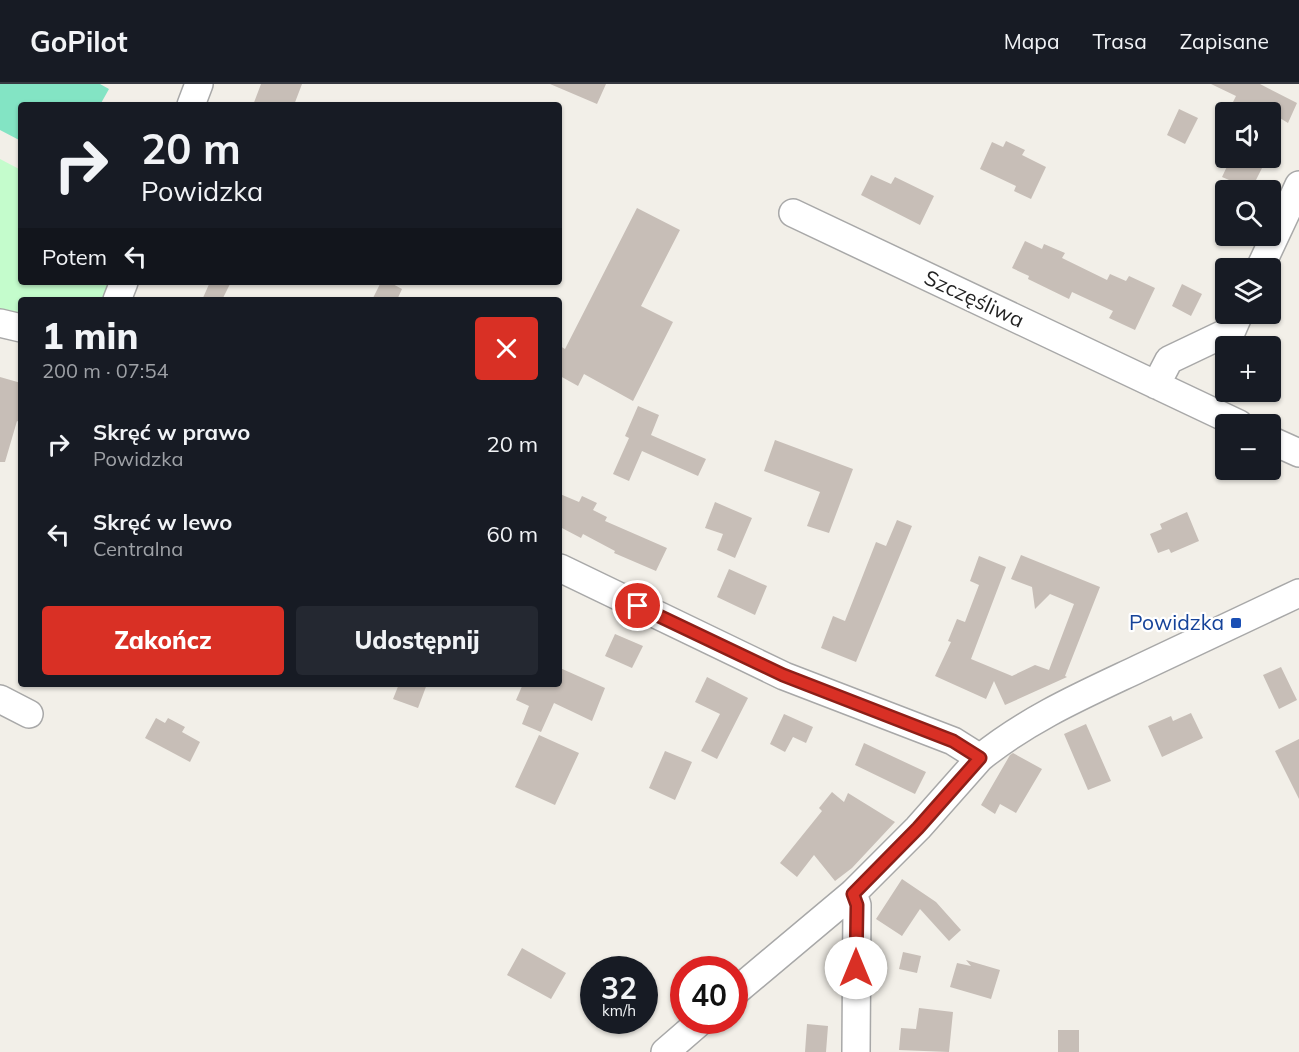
<!DOCTYPE html>
<html lang="pl">
<meta charset="utf-8">
<style>
body{margin:0;font-family:Mulish,sans-serif;background:#242831;color:#f1f3f6;height:100vh;display:flex;flex-direction:column;font-size:22px;white-space:nowrap}
*{box-sizing:border-box;margin:0}
p{font-size:20px;color:#9ea1a6}
.icon{flex:none;width:33px;height:33px;fill:none;stroke:currentColor;stroke-width:2;stroke-linecap:round;stroke-linejoin:round}
.map{position:relative;flex:1;overflow:hidden}
.sheet{position:absolute;left:18px;top:213px;width:544px;height:390px;display:flex;flex-direction:column;background:#171b24;border-radius:6px;box-shadow:0 2px 4px #0004}
.sheet>*{flex:none}
.guide{position:absolute;left:18px;top:18px;width:544px;height:183px;border-radius:6px;box-shadow:0 2px 4px #0004;background:#171b24;color:#f1f3f6;overflow:hidden}
.fabs{position:absolute;left:1215px;top:18px;display:grid;gap:12px}
.fabs a{display:grid;place-items:center;width:66px;height:66px;border-radius:6px;background:#171b24;box-shadow:0 2px 4px #0004;font-size:30px}
.speed{position:absolute;left:580px;top:872px;display:flex;gap:12px;font-size:30px;font-weight:700;text-align:center}
.speed>*{display:grid;place-content:center;width:78px;height:78px;border-radius:50%;background:#171b24;box-shadow:0 2px 4px #0004;line-height:1}
.speed small{font-size:15px;font-weight:400}
.speed .limit{border:9px solid #d22;background:#fff;color:#111}
.pin{position:absolute;display:grid;place-items:center;width:51px;height:51px;color:#fff;margin:-26px;border:3px solid #fff;border-radius:50%;box-shadow:0 2px 6px #0007}
.me{position:absolute;width:66px;margin:-33px;rotate:0deg;stroke-linejoin:round;filter:drop-shadow(0 0 4px #0008)}
.turn{display:flex;align-items:center;gap:21px;height:126px;padding:0 24px;font-size:27px}
.turn .icon{width:78px;height:78px;stroke-width:2.5}
.turn b{display:block;font-size:42px;line-height:51px}
.then{display:flex;align-items:center;height:57px;padding:0 24px;background:#0003;gap:12px;font-size:22px}
.round{display:grid;place-items:center;flex:none;width:63px;height:63px;border-radius:6px;background:#242831}
.overview{display:flex;align-items:center;justify-content:space-between;height:102px;padding:0 24px}
h1{font-size:36px;font-weight:800;line-height:45px}
.button{display:flex;gap:12px;margin-top:auto;padding:12px 24px}
.button a{flex:1;height:69px;border-radius:6px;background:#d93025;color:#fff;font-size:24px;font-weight:800;line-height:69px;text-align:center}
.button a+a{background:#242831;color:#f1f3f6}
ul{padding:0;list-style:none}
li{display:flex;align-items:center;gap:18px;height:90px;padding:0 24px}
li div{flex:1}
li b{display:block;font-size:22px}
li em{font-style:normal}
header{display:flex;align-items:center;gap:36px;box-sizing:border-box;height:84px;padding:0 30px;background:#171b24;border-bottom:2px solid #363941}
header strong{font-size:28px}
nav{display:flex;gap:33px;margin-inline-start:auto;font-size:21px}
.map>svg:first-child{display:block}
.park{fill:#c4fccc}
.pitch{fill:#83e4c4}
.building{fill:#c7beb7}
.lines{fill:none;stroke-linecap:round;stroke-linejoin:round}
.minor-casing{stroke:#a8a8a8;stroke-width:30}
.minor{stroke:#fff;stroke-width:27}
.route-casing{stroke:#8d1f18;stroke-width:15}
.route{stroke:#d93025;stroke-width:10}
.transit-dot{fill:#1a4fb4;stroke:#fff;stroke-width:2}
.labels{text-anchor:middle;stroke-width:4.5;stroke-linejoin:round;paint-order:stroke}
.street-label{font-size:21px;fill:#212121;stroke:#fff}
.transit-label{font-size:21px;fill:#164399;stroke:#fff;text-anchor:end}
</style>
<header>
<strong>GoPilot</strong>
<nav><a>Mapa</a><a>Trasa</a><a>Zapisane</a></nav>
</header>
<div class="map">
<svg width="1299" height="968" viewBox="0 0 1299 968">
<rect width="100%" height="100%" fill="#f2efe8"/>
<path class="park" d="M0,75l21,11v112h90l-7,18h-83v20l-21,-5z"/>
<path class="pitch" d="M0,0h100l9,5 -9,16h-79v36l-21,-11z"/>
<path class="building" d="M261,0h41l-8,21h-41z
M550,0h56l-9,20z
M1211,0h49l37,19 -9,20 -18,-11h-42l8,-16z
M1179,25l19,9 -13,26 -18,-9z
M1006,57l19,9 -3,5 24,12 -15,32 -17,-8 2,-5 -36,-17 12,-27 11,5z
M1231,74h20l13,6 -13,26h-27l5,-10 -7,-3z
M871,91l20,9 4,-7 39,19 -14,29 -59,-30z
M637,124l43,22 -39,76 32,16 -40,79 -49,-27 -6,12 -18,-10v-30l5,3z
M1025,157l17,8 2,-5 21,9 -3,5 45,22 3,-6 16,7 3,-5 26,12 -20,42 -26,-12 4,-7 -41,-19 -3,7 -41,-20 1,-3 -17,-8z
M210,198h21l-9,18h-20z
M381,198h8l13,7 -5,11h-25z
M1182,200l20,10 -11,22 -19,-10z
M0,293l21,6v40l-4,-2 -12,41h-5z
M638,322l21,9 -8,20 55,24 -8,17 -56,-25 -13,30 -16,-7 16,-36 -4,-2z
M775,356l78,29 -24,64 -22,-7 13,-34 -56,-21z
M560,410l19,8 3,-6 15,7 -4,7 14,7 -2,4 62,27 -11,23 -42,-18 1,-2 -32,-17 -2,4 -21,-11z
M715,418l37,16 -17,40 -18,-8 6,-16 -18,-6z
M1187,428l12,29 -28,12 -2,-4 -11,4 -8,-19 12,-5 -2,-5z
M897,436l15,6 -56,136 -35,-14 12,-32 12,5 31,-79 10,4z
M1021,471l79,32 -35,89 2,1 -62,28 -11,-24 -8,18 -51,-23 16,-34 -3,-1 9,-22 8,3 14,-37 -9,-4 9,-25 27,11 -35,92 41,17 23,-11 14,5 25,-66 -24,-10 -15,15 -3,-22 -21,-8z
M729,485l38,17 -12,29 -38,-18z
M615,550l28,12 -11,22 -27,-12z
M1281,583l16,33 -18,9 -16,-34z
M560,584l45,20 -13,33 -38,-18 -13,29 -19,-8 7,-18 -13,-6 7,-16h37z
M707,593l41,21 -31,61 -16,-8 19,-37 -25,-12z
M399,600h28l-9,24 -25,-9z
M1191,629l12,25 -41,19 -14,-31 23,-10 2,5z
M784,630l29,13 -7,16 -13,-6 -8,15 -15,-8z
M156,634l9,5 3,-5 17,9 -3,5 18,10 -10,20 -45,-24z
M1086,640l25,57 -23,9 -24,-56z
M539,651l40,18 -24,52 -40,-18z
M1299,655v60l-24,-48z
M864,659l62,29 -11,22 -60,-29z
M665,667l27,11 -17,38 -26,-12z
M1013,669l29,16 -26,44 -16,-9 -5,10 -14,-9 29,-50z
M832,708l12,10 4,-9 47,29 -43,46 -17,13 -21,-26 -17,22 -17,-14 42,-52 -3,-3z
M902,795l34,23 25,28 -12,11 -29,-32 -18,27 -26,-17z
M522,864l44,25 -15,26 -44,-24z
M903,868l18,4 -4,17 -18,-4z
M966,876l34,10 -9,29 -41,-12 7,-24 14,3z
M919,924l34,4 -4,40 -50,-2 2,-22 15,1z
M807,940l21,2 -2,26h-21z
M1058,946h21v22h-21z"/>
<g class="lines">
<defs>
<path id="minor" d="M191,21l8,-21
M793,129l446,211
M1260,184l39,-83
M117,216l7,-18
M0,239l21,5
M1156,301l13,-25 63,-30 7,-16
M1270,356l29,13
M560,484l224,108 169,65 27,17
M0,615l29,15
M853,809l4,12 -1,147
M735,908l118,-99 65,-65 62,-70c48,-39 103,-63 158,-89 54,-25 107,-51 161,-76
M665,968l37,-32"/>
</defs>
<use href="#minor" class="minor-casing"/>
<use href="#minor" class="minor"/>
</g>
<g class="lines">
<defs>
<path id="route" d="M638,522l145,69 170,66 27,17 -62,70 -65,66 4,11 -1,63"/>
</defs>
<use href="#route" class="route-casing"/>
<use href="#route" class="route"/>
</g>
<rect class="transit-dot" x="1230" y="533" width="12" height="12" rx="3"/>
<g class="labels">
<g class="street-label">
<text transform="translate(974 215) rotate(25)" y="7">Szczęśliwa</text>
</g>
<g class="transit-label">
<text x="1224" y="546">Powidzka</text>
</g>
</g>
</svg>
<div class="fabs">
<a><svg class="icon" aria-label="sound" viewBox="0 0 24 24"><path d="M4 9h4l5-4v14l-5-4H4zM17 9q2 3 0 6"/></svg></a>
<a><svg class="icon" aria-label="search" viewBox="0 0 24 24"><circle cx="10" cy="10" r="6"/><path d="M15 15l6 6"/></svg></a>
<a><svg class="icon" aria-label="layers" viewBox="0 0 24 24"><path d="M12 4l9 5-9 5-9-5zM3 14l9 5 9-5"/></svg></a>
<a>+</a>
<a>−</a>
</div>
<div class="speed"><div>32<small>km/h</small></div><div class="limit">40</div></div>
<div class="pin" style="left:638px;top:522px;background:#d93025"><svg class="icon" aria-label="arrive" viewBox="0 0 24 24"><path d="M6 21V4h12l-3 4 3 4H6"/></svg></div>
<svg class="me" style="left:856px;top:884px" viewBox="-20 -20 40 40"><circle r="19" fill="#fff"/><path d="M0-13L10 11 0 6-10 11z" fill="#d93025"/></svg>
<div class="guide">
<div class="turn"><svg class="icon" aria-label="right" viewBox="0 0 24 24"><path d="M7 20v-9h11M14 6l5 5-5 5"/></svg><div><b>20 m</b>Powidzka</div></div>
<div class="then">Potem<svg class="icon" aria-label="left" viewBox="0 0 24 24"><path d="M17 20v-9H6M10 6l-5 5 5 5"/></svg></div>
</div>
<section class="sheet">
<div class="overview"><div><h1>1 min</h1><p>200 m · 07:54</p></div><a class="round" style="background:#d93025;color:#fff"><svg class="icon" aria-label="close" viewBox="0 0 24 24"><path d="M6 6l12 12M18 6L6 18"/></svg></a></div>
<ul>
<li><svg class="icon" aria-label="right" viewBox="0 0 24 24"><path d="M7 20v-9h11M14 6l5 5-5 5"/></svg><div><b>Skręć w prawo</b><p>Powidzka</p></div><em>20 m</em></li>
<li><svg class="icon" aria-label="left" viewBox="0 0 24 24"><path d="M17 20v-9H6M10 6l-5 5 5 5"/></svg><div><b>Skręć w lewo</b><p>Centralna</p></div><em>60 m</em></li>
</ul>
<div class="button"><a>Zakończ</a><a>Udostępnij</a></div>
</section>
</div>
